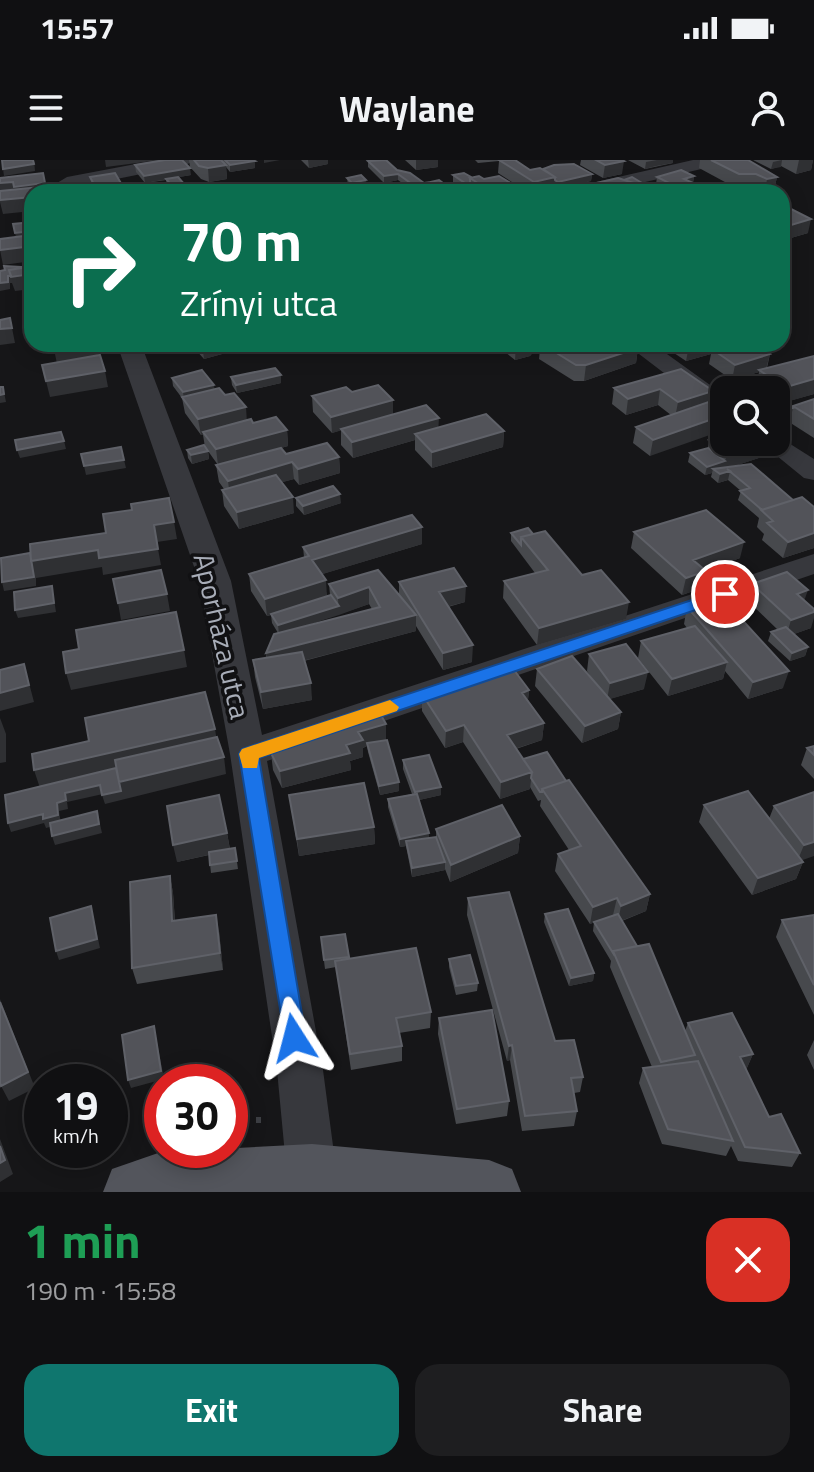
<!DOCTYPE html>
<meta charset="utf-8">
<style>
body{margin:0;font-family:"Titillium Web",sans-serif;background:#1e1e20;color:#f1f3f6;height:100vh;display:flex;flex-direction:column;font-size:30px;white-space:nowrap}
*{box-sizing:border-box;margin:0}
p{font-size:26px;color:#9c9d9f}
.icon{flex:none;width:44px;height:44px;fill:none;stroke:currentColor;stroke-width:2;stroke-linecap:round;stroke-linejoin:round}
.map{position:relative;height:1032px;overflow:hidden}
.drawer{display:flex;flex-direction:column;background:#101012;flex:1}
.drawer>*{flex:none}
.top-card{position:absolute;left:24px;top:24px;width:766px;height:168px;border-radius:24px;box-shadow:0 4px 20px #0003,0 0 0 2px #303032;background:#0b6e4f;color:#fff;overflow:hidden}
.fabs{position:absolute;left:710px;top:216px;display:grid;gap:16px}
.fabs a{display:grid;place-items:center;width:80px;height:80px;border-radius:16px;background:#101012;box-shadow:0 4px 20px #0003,0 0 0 2px #303032;font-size:40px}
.speed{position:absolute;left:24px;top:904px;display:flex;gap:16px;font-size:40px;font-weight:700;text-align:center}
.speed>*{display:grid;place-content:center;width:104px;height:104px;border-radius:50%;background:#101012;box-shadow:0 4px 20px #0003,0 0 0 2px #303032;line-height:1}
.speed small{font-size:20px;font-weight:400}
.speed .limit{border:12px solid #d22;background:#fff;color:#111}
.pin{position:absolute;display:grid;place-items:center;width:68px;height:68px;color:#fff;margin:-34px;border:4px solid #fff;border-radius:50%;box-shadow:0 2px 8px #0007}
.me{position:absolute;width:88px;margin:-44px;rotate:351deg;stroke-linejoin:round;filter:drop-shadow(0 0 6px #0008)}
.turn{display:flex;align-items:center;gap:28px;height:168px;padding:0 24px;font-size:36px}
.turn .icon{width:104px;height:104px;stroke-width:2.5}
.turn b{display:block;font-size:56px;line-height:68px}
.round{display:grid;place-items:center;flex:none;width:84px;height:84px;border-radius:24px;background:#1e1e20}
.summary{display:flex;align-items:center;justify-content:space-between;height:136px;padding:0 24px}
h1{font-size:48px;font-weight:700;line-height:60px;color:#1e9e55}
.primary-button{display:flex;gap:16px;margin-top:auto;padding:16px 24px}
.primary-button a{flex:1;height:92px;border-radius:24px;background:#0f766e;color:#fff;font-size:32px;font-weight:700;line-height:92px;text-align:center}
.primary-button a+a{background:#1e1e20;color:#f1f3f6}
.status{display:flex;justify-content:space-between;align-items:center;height:56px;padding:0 40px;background:#101012;direction:ltr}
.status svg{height:22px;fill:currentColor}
header{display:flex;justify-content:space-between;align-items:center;height:104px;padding:0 24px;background:#101012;font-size:36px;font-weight:700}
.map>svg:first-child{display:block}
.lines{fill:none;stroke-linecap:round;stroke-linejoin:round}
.path{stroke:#3d3f44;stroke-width:6;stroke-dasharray:5 8;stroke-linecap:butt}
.minor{fill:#37383d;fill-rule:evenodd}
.major{fill:#53555c;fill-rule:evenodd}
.wall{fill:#47494d;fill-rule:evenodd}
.shaded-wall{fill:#2f3033}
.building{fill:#525359;stroke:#5f6168;stroke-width:2}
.route{fill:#1a73e8;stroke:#114b97;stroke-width:2}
.slow{fill:#f59e0b}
.labels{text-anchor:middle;stroke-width:7;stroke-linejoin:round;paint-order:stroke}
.street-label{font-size:28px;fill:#a8adb8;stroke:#111113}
</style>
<div class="status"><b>15:57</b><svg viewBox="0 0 49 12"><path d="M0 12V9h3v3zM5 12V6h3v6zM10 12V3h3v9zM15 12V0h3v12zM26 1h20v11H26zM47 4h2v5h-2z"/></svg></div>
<header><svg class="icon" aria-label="menu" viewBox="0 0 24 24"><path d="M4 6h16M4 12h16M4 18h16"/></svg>Waylane<svg class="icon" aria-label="person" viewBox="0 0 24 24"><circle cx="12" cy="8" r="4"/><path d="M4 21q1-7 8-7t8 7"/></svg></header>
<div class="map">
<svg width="814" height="1032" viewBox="0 0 814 1032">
<rect width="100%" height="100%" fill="#161618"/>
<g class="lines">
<path class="path" d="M230,960h39"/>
<path class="minor" d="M157,0h38l-9,5 -119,24 -10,-6 10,-6z
M693,0h33l-3,4 -121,28h-35l3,-4z
M117,184h24l90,237 31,154 552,-181v20l-547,187 56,309 14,106 -7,16h-36l-7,-16 -10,-106 -47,-316 -31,-173z
M626,184h27l71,51v20l-9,-3z
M776,275l38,24v21l-10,-2 -44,-36h16z"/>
<path class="major" d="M312,984l177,16 23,9 9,23h-418l9,-23 49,-17z"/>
</g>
<path class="wall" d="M189,0h64l2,8 -25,4 -4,-5 1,12 -18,3 -8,-3 -11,-12z
M301,0h27v4l-19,4z
M405,0h33v7l-22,3z
M475,0h40l15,10 13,-1 49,5 -1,7 -13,3 13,7 1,-7 50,2 5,1v-2l20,4 -1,3h-108v-4l-4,-1v4l-6,1h-21l-29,-19 1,-12 -21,2z
M581,0h41v14l-19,4 -23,-13z
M628,0h45v3l-28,6z
M700,0h48l29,17 -3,13 -11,2 -10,-5 -17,1 -37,-20z
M753,0h60l-2,10 -15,4 -15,-8 -10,3z
M368,1l29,9 27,13 31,9h-54v-5l5,-1 -8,-6 -14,3 -16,-16z
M135,5l56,10 -12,2 6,8 1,7h-14l-5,-6 -1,-6 -21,3 -9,-11z
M453,15l31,4 30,13 -46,-1 -15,-9z
M694,16l-2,14 -8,2h-12l-16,-8 1,-7z
M90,17l33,14 9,1h-39z
M347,18l20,9 -14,2 -5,-4z
M782,50l26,23 -24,7 -2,-2z
M194,184h57v2l-47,13 -9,-10z
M506,184h127l5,4 -2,15 -52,18h-10l-35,-22 1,-10 -6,2 -4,5 -15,4 -10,-8z
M673,184h82l15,10 -3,14 47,-12v38l-29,8 8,6v-2l21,-7v39l-25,-16 2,-6 -15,5v-31h-26l2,-12 6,-1 1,-5 -27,8 -23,-16 2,-10 -25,7 -15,-10z
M281,215v8l-44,10 -5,-8 -1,-8z
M172,218l42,7v4l33,31 6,3 34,7 1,16 -7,2 5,6 53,3 1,16 -41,12 -5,-6 -12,3 12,31 -55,16 -15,-23 -2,-16 2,-1 -5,-7 -3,-17h2l-10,-14 1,8 -17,5 -4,-6 -1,-8 18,-3 -2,-12h-2l-16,-22 -3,-15 -9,-12z
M614,228l99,3 -2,10 -61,55 -17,-13 3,-16 35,-12 -13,-10 -32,10 -14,-11z
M352,232l41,23 45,13 66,3 -1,16 -71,21 -17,-18v-10l-62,18 -12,-13v-15l-9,3 -19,-21 -1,-16z
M778,277l-4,16 -40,13 59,34 21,7v41l-31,10 -21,-18 2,-6 -7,-7 2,-9 -21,-18 3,-9 -13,-11 -10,3 -7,-6 1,-4 -7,2 -17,-13 2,-9 18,-5 1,-8z
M296,338l45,5 -37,12 -8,-9z
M634,372l106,26 -34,13 -4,17 -20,7 -51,-47z
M511,373l22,1 49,41 44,44 -89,26 -34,-47 1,-17 31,-8 -24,-32z
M422,384l-100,30 5,22 3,-1 -1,-11 49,-14 21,24v-12l66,20 -17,5 24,55 -29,8 -27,-44v5l-112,30 8,39 -49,9 -8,-32 -2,-17 13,-2v-5l12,-20 -6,-10 -1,-8 -4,1 -16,-25 -2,-17 55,-17 -1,-10zM369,444l3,5 -77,20z
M752,424l52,17 7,27 -17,6 14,13 -3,9 -15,5 -22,-20 3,-9 7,-2 -30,-29z
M687,447l51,9 45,72 -35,11 -23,-28 -2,8 -55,17 -30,-38 3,-17 46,-13 -3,-4z
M589,494l55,35 -35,10 12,13 -3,17 -36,14 -47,-57 2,-17 57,13 -7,-11z
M529,530l-1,10 16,23 -2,17 -26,9 7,10 43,22 84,113 -4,17 -24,10 63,110 3,-8 65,31 -7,16 23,47 31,36 -8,14 -54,-6 -7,-15 -5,10 -64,-12 -23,-61 4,-15 9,-1 -42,-100 1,-6 -18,-30 1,-9 19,-6v-1l-23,9 -35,-53 3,-17 11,-4 -29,-44 1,-6 -3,1 -8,-14v2l-30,10 -37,-57 -18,6 -23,-37v-17z
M386,564v16l13,51 -19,4 -12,-43 -1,-6 -4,2v9l-13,4 1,9 -69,18 -9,-18 -2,-17z
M814,586v33l-13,-14 6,-17z
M403,600l38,27v8l-22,5 10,33v5l7,-1v-8l84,7 -2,17 -68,29 -5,-13v1l-33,7 -6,-31 -6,1 -12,-40v-8l24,-5 -9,-25z
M814,632l-12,68 1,2 -7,17 -44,16 -53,-73 5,-17 65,14 5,-13z
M289,635l85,32 1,17 -76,12z
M227,673l3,16 5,-1 3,21 -27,4 -2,-18 -32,7z
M170,716l3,17 2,28 44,10 4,39 -86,14 -5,-16z
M468,738l87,143 28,36 -3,15 -6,1 3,18 -3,15 -52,5 -12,-71 -3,1 -40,-146z
M545,754l49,59 -1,8 -24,5 -25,-64z
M814,755v100l-38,-78 6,-17z
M345,774l5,25 81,53 -1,16 -31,5 3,13v15l-51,9 -15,-103 -11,2 -4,-32z
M449,799l29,24 -1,8 -21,4 -7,-28z
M439,858l70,83 -2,15 -51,8 -18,-90z
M814,880v30l-7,-15z"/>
<path class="shaded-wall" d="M34,0l1,11 -31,5 -1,-7z
M105,0h55l-54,7z
M264,0h16l-16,3z
M308,0h20v4l-19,4z
M416,0h22v7l-22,3z
M657,0h16v3l-17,3z
M657,0l-1,6 -11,3 1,-7z
M782,0l-1,7 -10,2 2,-7z
M799,0h14l-2,10 -15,4z
M255,1v7l-25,4v-7z
M624,1l-2,13 -19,4 2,-13z
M226,5l1,14 -18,3 -1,-14z
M190,8l1,7 -46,8 -1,-7z
M398,14v6l-14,3v-7z
M592,14l-1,7 -33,7v-6z
M694,16l-1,7 -9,-4z
M555,17l-1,14 -21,1 1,-10z
M777,17l-3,13 -9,2 2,-13z
M366,20l1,7 -14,2 -1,-6z
M13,22l32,1 2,9h-15v19l-29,3 -3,-12v-19z
M693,23l-1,7 -16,2 1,-5z
M122,25l1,7h-26v-2z
M185,25l1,7h-12l-1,-5z
M514,25v7h-24v-1z
M811,59l-3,14 -24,7 4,-14z
M32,71v15l-14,1 -3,-14z
M32,86v15l-29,4 -3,-15z
M32,114v15l-17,2 -3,-8h-2v6l-10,2v-8l8,-7z
M10,158l5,25 -15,2v-16z
M80,184h16l2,13 -41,7 -3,-15z
M202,184h49v2l-47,13z
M520,184h21l-1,5 -6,2 -4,5 -15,4 1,-15z
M695,184h41l-24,5 -1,5 -25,7 3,-15z
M638,188l-2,15 -52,18 2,-16z
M770,194l-4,15 -7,1v2l-27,8 3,-15z
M105,211l3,16 -58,10 -4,-16z
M281,215v8l-44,10 -1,-8z
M814,219v15l-38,11v-15z
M214,225l1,8 -31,7 -1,-8z
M3,227l3,15 -6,1v-8z
M660,229l-2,16 -32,10 2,-16z
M713,231l-3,16 -35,11 3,-16z
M393,240v16l-61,17 -1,-16z
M246,247l1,16 -44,9v3h-2l-3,-16z
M793,248l-2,8 -15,5 1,-8z
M724,255v15l-74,26 3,-16z
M439,258l-1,16h-23v6l-62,18 -1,-16z
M287,270l1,16 -70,19 -2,-16z
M504,271l-1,16 -71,21v-16z
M778,277l-4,16 -57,19 -4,-3 -1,4 -7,2 2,-8 18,-6 2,-7 36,-12h13v-4z
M64,281l2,8 -46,9 -3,-8z
M208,291l1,8 -17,5 -1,-9z
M339,297l1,16 -41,12 -1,-16z
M124,300l2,8 -40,7 -2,-9z
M292,302l2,17 -64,18 -2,-16z
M730,311l-2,9 -10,3 2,-9z
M340,334l1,9 -37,12 -1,-9z
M293,337l1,16 -55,16 -2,-17z
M174,362l3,17 -20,3 -3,-17z
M422,367v17l-109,33 -1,-17z
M814,373v15l-31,10 5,-16z
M744,382l-4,16 -48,18 14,-5 -4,17 -20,7 4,-17 7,-18z
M158,389l3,16 -58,10 -1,-8 -66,11v8l-32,5 -2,-9 29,-21 67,-11z
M326,420l1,17 -60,19 -2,-17z
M52,426l4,26 -38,6 -3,-8z
M466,426l-1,16 -27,7 1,-17z
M369,427v17l-30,11 -1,-17z
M808,430l-6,17 -5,-13z
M167,434l3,17 -49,9 -3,-17z
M629,442l-3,17 -89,26 2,-17z
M339,446v9l-60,19 -1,-9z
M814,452v6l-3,10 -25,9 5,-17z
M416,455v16l-148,39 -2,-17z
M473,485l-1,17 -29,8v-17z
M808,487l-3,9 -15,5 2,-8z
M184,490l3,17 -116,23 -5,-17z
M727,502l-4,17 -55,17 4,-17z
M24,504l10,38 -34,9v-18z
M789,511l-6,17 -35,11 5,-17z
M648,512l-4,17 -37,11 3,-17z
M311,523l1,17 -49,9 -2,-17z
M529,530l-2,18 -5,-15z
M621,552l-3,17 -36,14 3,-17z
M0,558l6,16v28l-6,1z
M544,563l-2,17 -37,12 2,-17z
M386,564v17l-19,2v3l-4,2v9l-13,4 1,9 -69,18 -2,-17 66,-26 12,-13z
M464,565l-1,17 -18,6 1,-17z
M215,569l4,25 5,3 2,17 -121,30 -3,-9 17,-13 -77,12 -8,-24z
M532,612l-2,17 -30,10 1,-17z
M399,622v9l-19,4 -1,-9z
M100,625l3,9 -36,8 1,7 -9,2 2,13 -15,4 -2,-5 -33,9 -3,-9 49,-20 8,-10z
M441,627v8l-26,6v-9z
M97,651l5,22 -47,12 -3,-9z
M374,667l1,17 -76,12 -2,-17z
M227,673l3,17 -53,12 -4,-17z
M429,673v9l-23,-1v5l-6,1v-8z
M520,676l-2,17 -68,29 1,-17z
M814,682v14l-17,6 7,-17z
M445,702v8l-33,7v-9z
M803,702l-7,17 -44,16 6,-17z
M170,716l3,17 3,45 -4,-17z
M650,734l-4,17 -28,11 3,-16z
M617,738l-4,17 -23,9 3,-17z
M91,746l9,42 -41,12 -3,-9z
M216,755l3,16 4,39 -3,-17z
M594,813l-1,8 -24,5 2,-8z
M0,839l35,89 -26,13 -8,-15z
M154,866l10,53 -33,9 -3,-8z
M512,885l-2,15 -3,1 2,-15z
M753,894l-7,16 -6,-13z
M0,979l13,35 -13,8z"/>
<path class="building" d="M2,0h31l1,4 -31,5z
M165,0h17l8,8 -46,8 -9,-11z
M194,0h27l5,5 -18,3 -9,-2z
M225,0h28l2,1 -25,4z
M386,0l11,10 13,3 14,10 7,-1 -9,2v6l2,2h-17l-6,-5 12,-2 -15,-11 -14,2 -16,-15z
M499,0h16l15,10 10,-2 15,9 -21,5z
M596,0h26l2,1 -19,4z
M711,0h37l29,17 -10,2 -11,-5h-17z
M574,4l18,10 -34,8 -3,-2v-3l-12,-8 11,-4z
M681,10l13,6 -10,3 9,4 -16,4 -20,-10z
M43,13l2,10 -31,4 -1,-5 -13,1v-5z
M115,13l7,12 -25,5 -7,-13z
M464,13l7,4 -1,1v6l-2,1 -15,-10z
M361,15l5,5 -14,3 -5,-5z
M479,16l5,3 15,-3 15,9 -24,6 -20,-13z
M178,17l7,8 -12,2 -7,-8z
M632,17l10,6 -5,1 -13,-4z
M618,18l43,14h-46l-23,-8z
M439,20l16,12h-21l-12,-8z
M654,23l13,6 -8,2 -12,-6z
M382,24l10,8h-33z
M577,24l15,8h-29l-5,-4z
M50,26l3,6h-21v5l-32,3v-9z
M131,29l1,3h-13l4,-2z
M789,48l22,11 -23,7 -6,-3v-13z
M32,62v9l-17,2 -2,-9z
M32,75v11l-32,4v-11z
M4,106l17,1 1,1 -13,2 2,6h-3v6l-8,1v-12l5,-1z
M32,106v8l-21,3 -2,-7z
M32,132v14l-3,1 -3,-11z
M10,158l2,10 -12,1v-9z
M52,184h28l-26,5z
M542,184h91l5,4 -52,17h-10z
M728,184h27l15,10 -35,11 -23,-16z
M100,195l5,16 -59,10 -4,-16z
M814,196v23l-38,11h-6l-18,-12 13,-4 -6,-4z
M275,208l6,7 -45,10 -5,-8z
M681,209l32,22 -35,11 -18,-13 -32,10 -14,-11z
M202,210l12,15 -31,7 -11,-14z
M378,225l15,15 -62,17 -19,-21 34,-9 6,5z
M0,227h3l1,7 -4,1z
M219,228l6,7 9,-2 12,14 -48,12 -16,-22z
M720,238l4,3v14l-71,25 -17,-13z
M814,239v20l-21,-13z
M782,241l11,7 -16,5 -1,-1v-10z
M426,245l13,13 -87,24 -11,-13z
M486,254l18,17 -72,21 -17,-18z
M276,257l11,13 -71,19 -13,-17 48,-13 2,4z
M61,272l3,9 -47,9 -2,-10z
M724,275v7h39l-36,12 -18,-14z
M327,283l12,14 -41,12 -6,-7 -64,19 -12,-16 65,-17 5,6z
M204,285l4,6 -17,4 -4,-5z
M121,287l3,13 -40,6 -3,-12z
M708,288l17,13 -18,6 -17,-14z
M751,304l42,36 -31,10 -22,-19 10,-3 -23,-19 3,2 -10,3 -7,-5z
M276,315l17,22 -56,15 -15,-22z
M333,326l7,8 -37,12 -7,-8z
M802,337l12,10v26l-26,9 -21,-19 6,-2 -12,-11z
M169,338l5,24 -20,3 4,24 -59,9 -1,-8 -67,11 -1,-17 76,-11 -3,-19 29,-4 -1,-6z
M706,350l38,32 -51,18 13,11 -20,7 -52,-46z
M412,355l10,12 -110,33 14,20 -61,19 -16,-25 60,-18 -6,-9z
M528,368l5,6 -12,3v8l-10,-12z
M545,371l37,44 19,-5 28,32 -90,26 -35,-47 44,-11 -27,-33z
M30,393l4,24 -32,5 -1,-24z
M454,408l12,18 -27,6 34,53 -30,8 -44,-71z
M161,410l6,24 -49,9 -5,-24z
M378,410l38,45 -150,38 8,-19 106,-27 -11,-20 -31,11 -9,-14z
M787,412l21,18 -11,4 17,15v3l-23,8 -39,-36z
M52,426l2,17 -39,7 -1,-18z
M331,435l8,11 -61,19 -7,-11z
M727,436l12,13 -4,3 54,59 -36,11 -66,-75z
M176,452l8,38 -118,23 -3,-21 16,-3 -3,-19z
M695,466l32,36 -55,17 -31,-38z
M786,467l22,20 -16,6 -21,-21z
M626,484l22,28 -38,11 -21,-29z
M302,492l9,31 -50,9 -8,-32z
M572,496l49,56 -36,14 -48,-57z
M24,504l5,21 -29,8v-23z
M511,506l18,24 -7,3 22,30 -37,12 25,37 -31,10 -37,-57 -18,6 -24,-37z
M205,532l10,37 -181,41 -2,-16 57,-13 -4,-23z
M378,550l8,14 -28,8 5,8 -17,5 4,8 -70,18 -9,-18 6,-7 36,-18z
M217,577l7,20 -105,25 -4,-22z
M387,580l12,42 -20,4 -12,-43z
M814,586v9l-7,-7z
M547,592l19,29 -24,8v3h-2l-9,-14 1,-6 -9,-13z
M429,595l12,32 -26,5 -12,-32z
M116,608l5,23 -19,4 -2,-10 -35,8 1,7 -9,3 1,12 -15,4v-5l-35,9 -3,-28z
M569,620l81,114 -29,12 -4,-8 -24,9 -35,-53 23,-8 -39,-57z
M364,623l10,44 -77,12 -8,-44z
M748,631l55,71 -45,16 -54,-73z
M814,632v50l-10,3 -30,-39z
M417,634l12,39 -29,6 -12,-40z
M219,635l8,38 -54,12 -6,-39z
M502,645l18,31 -69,29 -15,-36z
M97,651l2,13 -47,12 -2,-13z
M436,677l9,25 -33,6 -6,-27z
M235,688l2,13 -27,4 -1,-13z
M170,716l2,45 44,-6 4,38 -88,15 -2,-86z
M509,732l46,149 19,-1 9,37 -12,1 6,33 -52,5 -13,-71 -3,1 -41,-148z
M91,746l6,33 -41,12 -6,-33z
M568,749l26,64 -23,5 -26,-64z
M618,754l19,32 -24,5v2l-19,-31z
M814,755v70l-32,-65z
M345,774l4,23 -25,3 -3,-23z
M649,784l46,111 -34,7 -48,-111z
M416,788l15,64 -35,6 6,28 -52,8 -15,-93z
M470,795l8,28 -22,3 -7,-27z
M0,842l28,70 -27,14 -1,-3z
M492,850l17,91 -52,8 -18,-91z
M732,853l21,41 -13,3 29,60 12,-3 19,39 -55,-6 -57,-124z
M154,866l7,45 -33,9 -6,-45z
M698,901l35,80 -65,-12 -25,-61z
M0,986l5,14 -5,3z"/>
<path class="route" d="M725,429l6,1v8l-472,160 47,280 -3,8 -9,3 -8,-3 -47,-292 3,-5z"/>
<path class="slow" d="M390,540l9,7 -2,4 -138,47 -2,10h-14l-4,-14 3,-5z"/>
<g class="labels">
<g class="street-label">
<text transform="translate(222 476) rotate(77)" y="10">Aporháza utca</text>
</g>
</g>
</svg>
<div class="fabs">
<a><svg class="icon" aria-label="search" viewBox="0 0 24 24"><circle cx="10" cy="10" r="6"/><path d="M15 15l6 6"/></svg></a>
</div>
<div class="speed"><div>19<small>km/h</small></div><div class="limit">30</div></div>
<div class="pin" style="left:725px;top:434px;background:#d93025"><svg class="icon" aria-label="arrive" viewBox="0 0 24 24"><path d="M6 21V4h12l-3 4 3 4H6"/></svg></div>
<svg class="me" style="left:294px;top:878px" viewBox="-20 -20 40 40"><path d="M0-17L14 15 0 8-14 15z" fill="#1a73e8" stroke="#fff" stroke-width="4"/></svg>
<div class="top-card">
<div class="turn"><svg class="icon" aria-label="right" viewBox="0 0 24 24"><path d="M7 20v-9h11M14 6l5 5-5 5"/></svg><div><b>70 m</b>Zrínyi utca</div></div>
</div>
</div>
<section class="drawer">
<div class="summary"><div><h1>1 min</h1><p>190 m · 15:58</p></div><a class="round" style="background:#d93025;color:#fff"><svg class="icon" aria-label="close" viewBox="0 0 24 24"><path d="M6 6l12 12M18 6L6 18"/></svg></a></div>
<div class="primary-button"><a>Exit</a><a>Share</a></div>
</section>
